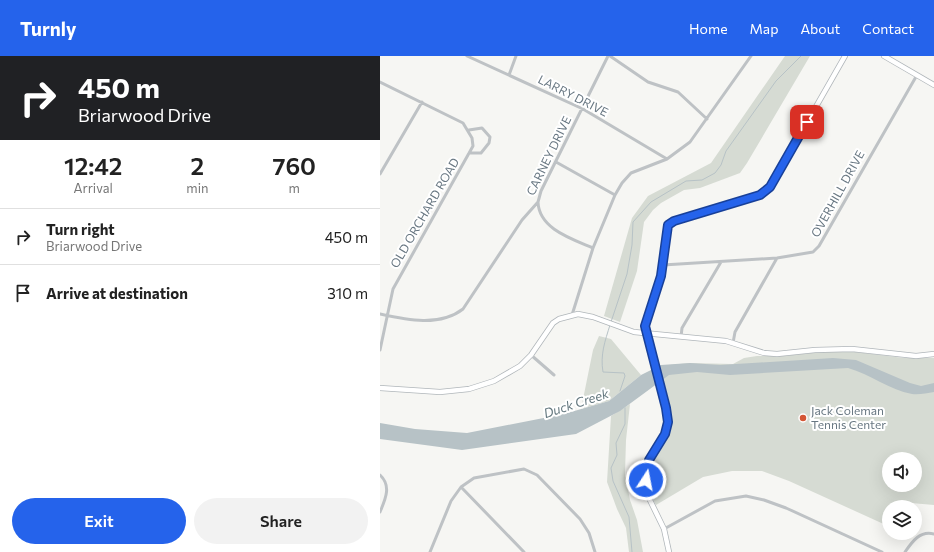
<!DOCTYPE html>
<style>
body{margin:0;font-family:Commissioner,sans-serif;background:#f2f2f2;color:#222;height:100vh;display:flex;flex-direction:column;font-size:15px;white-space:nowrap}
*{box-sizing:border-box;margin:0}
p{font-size:13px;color:#767676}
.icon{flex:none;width:22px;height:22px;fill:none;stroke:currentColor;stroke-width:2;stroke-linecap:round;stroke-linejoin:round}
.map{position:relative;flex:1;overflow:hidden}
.sheet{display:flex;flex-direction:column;background:#fff;width:380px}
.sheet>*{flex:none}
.guide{background:#202124;color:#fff;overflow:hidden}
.tools{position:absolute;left:502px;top:396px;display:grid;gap:8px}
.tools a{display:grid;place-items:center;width:40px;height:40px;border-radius:50%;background:#fff;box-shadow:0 4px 16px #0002;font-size:20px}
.pin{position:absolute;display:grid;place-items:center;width:34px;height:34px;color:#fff;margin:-17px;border-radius:8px;box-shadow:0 2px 6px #0006}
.me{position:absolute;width:44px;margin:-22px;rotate:11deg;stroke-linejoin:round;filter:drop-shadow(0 0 3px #0008)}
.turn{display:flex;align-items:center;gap:14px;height:84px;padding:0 12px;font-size:18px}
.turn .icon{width:52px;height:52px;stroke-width:2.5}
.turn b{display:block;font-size:28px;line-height:34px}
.eta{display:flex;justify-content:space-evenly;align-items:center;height:68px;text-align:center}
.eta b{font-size:24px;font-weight:600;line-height:28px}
.cta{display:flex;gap:8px;margin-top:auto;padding:8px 12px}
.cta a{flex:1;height:46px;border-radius:24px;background:#2563eb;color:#fff;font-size:16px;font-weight:600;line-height:46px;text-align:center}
.cta a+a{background:#f2f2f2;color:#222}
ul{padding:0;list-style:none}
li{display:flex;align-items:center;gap:12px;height:56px;padding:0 12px;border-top:1px solid #e0e0e0}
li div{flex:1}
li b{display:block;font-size:15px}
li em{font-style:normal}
header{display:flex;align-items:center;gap:24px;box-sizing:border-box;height:56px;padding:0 20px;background:#2563eb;color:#fff}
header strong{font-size:19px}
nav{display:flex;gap:22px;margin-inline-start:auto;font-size:14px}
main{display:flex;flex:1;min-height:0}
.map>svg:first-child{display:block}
.green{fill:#d6dbd3;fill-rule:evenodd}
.water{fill:#b7c2c6}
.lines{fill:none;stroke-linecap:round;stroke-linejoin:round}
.stream{stroke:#b7c2c6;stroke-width:1}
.secondary-casing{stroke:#b0b6ba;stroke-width:6}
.street{stroke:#bec2c5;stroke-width:3}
.secondary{stroke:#fff;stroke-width:4.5}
.route-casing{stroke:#184099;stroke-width:10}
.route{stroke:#2563eb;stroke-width:7}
.poi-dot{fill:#d45635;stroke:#fff;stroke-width:1.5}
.labels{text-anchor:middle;stroke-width:4;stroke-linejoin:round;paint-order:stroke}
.street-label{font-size:12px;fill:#687782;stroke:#fff}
.poi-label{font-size:12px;fill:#687782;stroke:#fff;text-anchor:start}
.water-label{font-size:13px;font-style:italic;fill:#63777e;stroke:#fff}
</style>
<header>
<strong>Turnly</strong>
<nav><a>Home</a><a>Map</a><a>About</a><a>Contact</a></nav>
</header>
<main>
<section class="sheet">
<div class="guide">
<div class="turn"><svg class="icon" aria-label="right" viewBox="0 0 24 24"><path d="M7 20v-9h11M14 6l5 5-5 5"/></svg><div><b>450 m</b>Briarwood Drive</div></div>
</div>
<div class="eta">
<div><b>12:42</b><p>Arrival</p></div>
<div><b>2</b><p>min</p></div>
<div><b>760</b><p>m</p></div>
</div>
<ul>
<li><svg class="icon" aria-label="right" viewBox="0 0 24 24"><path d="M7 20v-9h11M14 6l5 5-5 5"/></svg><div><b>Turn right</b><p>Briarwood Drive</p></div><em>450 m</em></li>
<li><svg class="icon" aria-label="arrive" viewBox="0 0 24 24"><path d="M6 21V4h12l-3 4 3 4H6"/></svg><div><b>Arrive at destination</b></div><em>310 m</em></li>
</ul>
<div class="cta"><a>Exit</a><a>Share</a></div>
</section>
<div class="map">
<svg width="554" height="496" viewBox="0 0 554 496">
<rect width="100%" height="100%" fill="#f6f6f3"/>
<path class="green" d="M405,0h25l-63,107 -7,10 -40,15 -16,2 -23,13 -8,7 -9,12 -7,49 -17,51 -16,-6 28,-98 16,-22 63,-33z
M219,280l12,3 30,36 -32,26 -28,8 12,-59z
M468,295l56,7h30v147l-23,-2 -4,4h-18l-1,19 -99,-45 -27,-10h-30l-29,6 -47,28c-22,-37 11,-53 15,-86 1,-12 -8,-40 -12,-53l31,-3 43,1 11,-6 13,-2h25l37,-4zM509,403h26v26h-26z
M250,348l-4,36 -1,34 5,26 7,20 6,32h-14l-3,-24 -9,-19 -10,-27 4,-66z"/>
<path class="water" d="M453,302l23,2 54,23 11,3 13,-3v9c-7,1 -15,3 -22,2 -23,-4 -42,-20 -64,-26l-118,7 -33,-3 -28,3 -49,36 -44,23 -114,16 -82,-11v-16l35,6 52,4 97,-19 45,-13 32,-26 20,-10 29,-2 30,2z"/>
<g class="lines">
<path class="stream" d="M231,266l16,-48 5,-29 1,-23 18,-20 35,-21 16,-1 13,-7 6,-8 5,-14 50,-70 25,-25
M230,269c-5,16 -10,30 -7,47l21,1 1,3 -5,15
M245,352v16l-9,19 1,12 -6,13 2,13 16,36 3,35"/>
<defs>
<path id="secondary" d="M504,0l50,29
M0,332l60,4 29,-3 25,-8 26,-15 11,-11 22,-32 6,-4 19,-5 15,3 41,15 92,9 38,12 13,1 38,-4 37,-1 64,7 18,-2
M289,496l-5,-23 -18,-37 1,-24 2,-8 16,-26 3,-12 -2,-14 -21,-82 16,-50 7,-51 6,-4 86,-26 10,-8 75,-131"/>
</defs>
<use href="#secondary" class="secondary-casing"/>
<path class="street" d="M87,0l116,53 84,50
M230,0l38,26 30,10 29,27
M129,19l7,-19
M0,26l83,41 9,15 1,8 -80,143 -13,61
M89,74l13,-2 8,9 -1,6 -8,10h-12
M176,106l59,33
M0,118l42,-72
M158,146c1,27 34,37 55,46
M283,209l114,-7 36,-6 6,-6 98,-171
M0,258c27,6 60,13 83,-5l59,-89 16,-18 3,-11 67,-135
M192,259l21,-67 22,-53 7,-12 9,-10 36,-14 23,-17 61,-86
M301,281l1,-9 39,-66
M353,287l2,-11 42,-74
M151,299l23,20
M0,419c12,11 5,25 0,37
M81,431l63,65
M284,473l51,-28 31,-5 18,4 22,8 96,44
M50,496l21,-51 10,-14 13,-9 50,-9 13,6 43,44 9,14 6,19
M525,496c7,-10 15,-22 29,-18"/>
<use href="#secondary" class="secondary"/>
</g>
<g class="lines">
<defs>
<path id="route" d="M266,424l3,-20 16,-26 3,-12 -2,-14 -21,-82 16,-50 7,-51 6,-4 86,-26 10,-8 37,-65"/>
</defs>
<use href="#route" class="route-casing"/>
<use href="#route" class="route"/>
</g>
<circle class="poi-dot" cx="423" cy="362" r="4"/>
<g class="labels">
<g class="street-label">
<text transform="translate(193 40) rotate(27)" y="4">LARRY DRIVE</text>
<text transform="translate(169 100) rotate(-64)" y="4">CARNEY DRIVE</text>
<text transform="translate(458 138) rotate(-61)" y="4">OVERHILL DRIVE</text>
<text transform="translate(45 157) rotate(-60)" y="4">OLD ORCHARD ROAD</text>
</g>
<g class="poi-label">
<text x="431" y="359">Jack Coleman<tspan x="431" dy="14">Tennis Center</tspan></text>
</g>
<g class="water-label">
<text transform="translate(196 347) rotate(-18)" y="5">Duck Creek</text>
</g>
</g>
</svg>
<div class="tools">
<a><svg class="icon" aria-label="sound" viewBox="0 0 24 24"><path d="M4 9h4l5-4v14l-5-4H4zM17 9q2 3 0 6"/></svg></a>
<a><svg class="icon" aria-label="layers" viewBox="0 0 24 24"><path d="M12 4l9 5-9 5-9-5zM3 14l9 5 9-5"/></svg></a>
</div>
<div class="pin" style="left:427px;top:66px;background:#d93025"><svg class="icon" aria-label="arrive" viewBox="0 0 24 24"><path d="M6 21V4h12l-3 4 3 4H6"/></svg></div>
<svg class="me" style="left:266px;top:424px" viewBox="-20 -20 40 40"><circle r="17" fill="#2563eb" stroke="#fff" stroke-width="3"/><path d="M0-11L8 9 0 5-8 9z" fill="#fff"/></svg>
</div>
</main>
